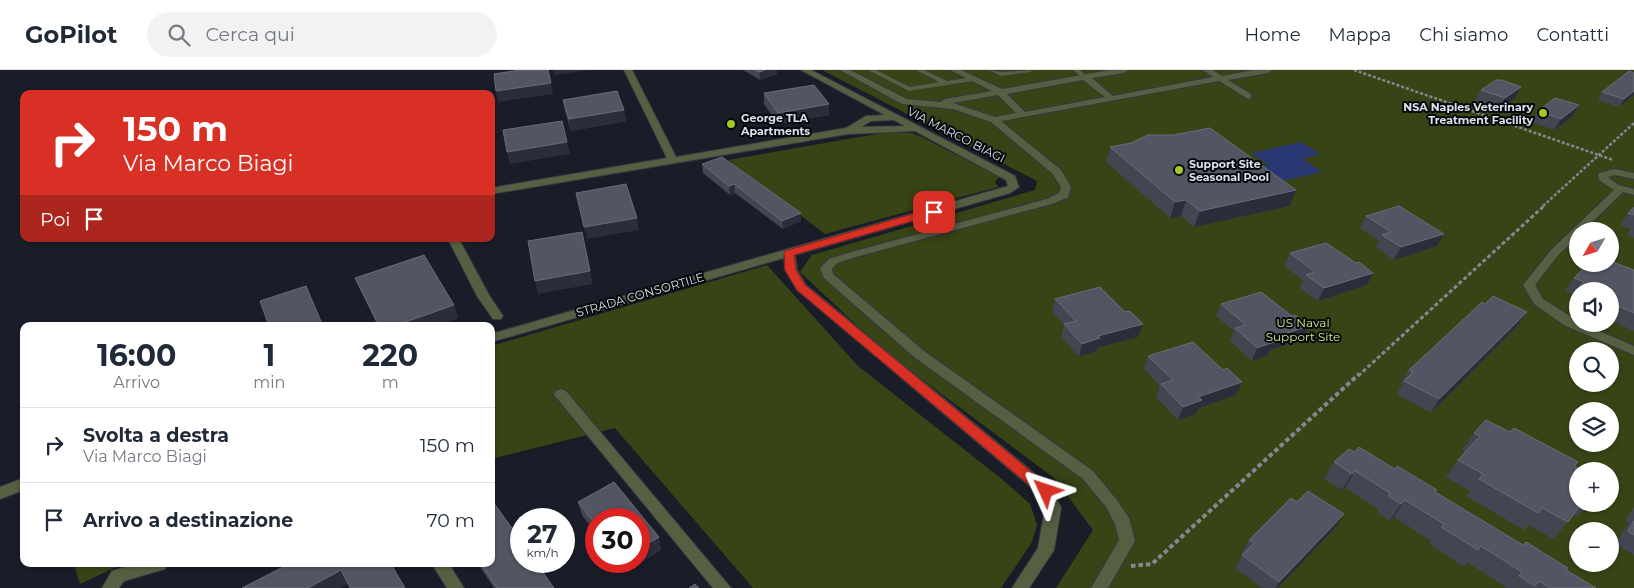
<!DOCTYPE html>
<html lang="it">
<meta charset="utf-8">
<style>
body{margin:0;font-family:Montserrat,sans-serif;background:#f2f2f3;color:#1f2937;height:100vh;display:flex;flex-direction:column;font-size:19px;white-space:nowrap}
*{box-sizing:border-box;margin:0}
p{font-size:16px;color:#747a83}
.icon{flex:none;width:28px;height:28px;fill:none;stroke:currentColor;stroke-width:2;stroke-linecap:round;stroke-linejoin:round}
.map{position:relative;flex:1;overflow:hidden}
.side{position:absolute;left:20px;top:252px;width:475px;height:245px;display:flex;flex-direction:column;background:#fff;border-radius:10px;box-shadow:0 1px 4px #0004}
.side>*{flex:none}
.top-card{position:absolute;left:20px;top:20px;width:475px;height:152px;border-radius:10px;box-shadow:0 1px 4px #0004;background:#d93025;color:#fff;overflow:hidden}
.needle{width:32px;rotate:231deg}
.tools{position:absolute;left:1569px;top:152px;display:grid;gap:10px}
.tools a{display:grid;place-items:center;width:50px;height:50px;border-radius:50%;background:#fff;box-shadow:0 1px 4px #0004;font-size:25px}
.speed{position:absolute;left:510px;top:438px;display:flex;gap:10px;font-size:25px;font-weight:700;text-align:center}
.speed>*{display:grid;place-content:center;width:65px;height:65px;border-radius:50%;background:#fff;box-shadow:0 1px 4px #0004;line-height:1}
.speed small{font-size:12px;font-weight:400}
.speed .limit{border:8px solid #d22;background:#fff;color:#111}
.pin{position:absolute;display:grid;place-items:center;width:42px;height:42px;color:#fff;margin:-21px;border-radius:10px;box-shadow:0 2px 8px #0006}
.me{position:absolute;width:55px;margin:-28px;rotate:312deg;stroke-linejoin:round;filter:drop-shadow(0 0 4px #0008)}
.turn{display:flex;align-items:center;gap:18px;height:105px;padding:0 20px;font-size:22px}
.turn .icon{width:65px;height:65px;stroke-width:2.5}
.turn b{display:block;font-size:35px;line-height:42px}
.then{display:flex;align-items:center;height:48px;padding:0 20px;background:#0003;gap:10px;font-size:19px}
.eta{display:flex;justify-content:space-evenly;align-items:center;height:85px;text-align:center}
.eta b{font-size:30px;font-weight:700;line-height:35px}
ul{padding:0;list-style:none}
li{display:flex;align-items:center;gap:15px;height:75px;padding:0 20px;border-top:1px solid #e0e1e3}
li div{flex:1}
li b{display:block;font-size:19px}
li em{font-style:normal}
header{display:flex;align-items:center;gap:30px;box-sizing:border-box;height:70px;padding:0 25px;background:#fff;border-bottom:1px solid #e0e1e3}
header strong{font-size:24px}
nav{display:flex;gap:28px;margin-inline-start:auto;font-size:18px}
.search{width:350px;height:45px;background:#f2f2f3;display:flex;align-items:center;gap:12px;box-sizing:border-box;padding:0 18px;border-radius:28px;color:#747a83;font-size:19px}
.map>svg:first-child{display:block}
.green{fill:#374416;fill-rule:evenodd}
.water{fill:#293773}
.lines{fill:none;stroke-linecap:round;stroke-linejoin:round}
.lane-casing{stroke:#353843;stroke-width:1}
.street-casing{stroke:#353843;stroke-width:2}
.path-far2{stroke:#858892;stroke-width:2.5;stroke-dasharray:3 2;stroke-linecap:butt}
.path-far1{stroke:#858892;stroke-width:3;stroke-dasharray:4 2.5;stroke-linecap:butt}
.path{stroke:#858892;stroke-width:4;stroke-dasharray:4.5 3;stroke-linecap:butt}
.lane{fill:#555f41;fill-rule:evenodd}
.street{fill:#555f41;fill-rule:evenodd}
.wall{fill:#414651}
.shaded-wall{fill:#2a2e3a}
.building{fill:#525662;stroke:#686c77}
.route{fill:#d93025;stroke:#8d1f18}
.poi-dot{fill:#a3c927;stroke:#06070c;stroke-width:2}
.labels{text-anchor:middle;stroke-width:4;stroke-linejoin:round;paint-order:stroke}
.far-poi-label{font-size:11px;font-weight:bold;fill:#dee0e9;stroke:#06070c;text-anchor:start}
.street-label{font-size:12px;fill:#dee0e9;stroke:#06070c}
.park-label{font-size:12px;fill:#ceed86;stroke:#06070c}
</style>
<header>
<strong>GoPilot</strong>
<div class="search"><svg class="icon" aria-label="search" viewBox="0 0 24 24"><circle cx="10" cy="10" r="6"/><path d="M15 15l6 6"/></svg>Cerca qui</div>
<nav><a>Home</a><a>Mappa</a><a>Chi siamo</a><a>Contatti</a></nav>
</header>
<div class="map">
<svg width="1634" height="518" viewBox="0 0 1634 518">
<rect width="100%" height="100%" fill="#191d28"/>
<path class="green" d="M822,0h812v518h-578l37,-58 -39,-52 -170,-127 -84,-79 12,-17 223,-65 2,-9zM1578,161h32v33h-32zM1578,221h32v33h-32zM1578,281h32v33h-32zM1578,341h32v33h-32zM1578,401h32v33h-32zM1578,461h32v33h-32z
M888,62l23,1 11,4 77,40 -4,5 3,5 -173,47 -97,-74z
M767,195l91,101 145,114 27,24 7,21 -5,17 -31,46h-248l-138,-160 -124,31v-113z
M74,494h48l-42,20z"/>
<path class="water" d="M1301,72l19,12 -17,5 19,13 -53,12 -19,-15 18,-4 -17,-12z"/>
<g class="lines">
<defs>
<path id="lane" d="M868,0h8l34,17 29,-5 -23,-12h8l23,11 26,-4 3,2 -3,2 -64,10z
M988,0l14,2 31,-2 -3,2 -29,4z
M1073,0h7l8,7 -5,1z"/>
<path id="street" d="M624,0h8l44,87 170,-29 20,-12 19,-1 -84,-45h10l204,106 4,11 -9,6 -215,62 2,15 9,15 245,202 10,21 -7,42 -25,38h-17l26,-40 7,-40 -5,-13 -243,-205 -12,-20 -1,-12 -293,84v-8l517,-148 -2,-6 -91,-49 -67,3 -357,60v-6l176,-30zM894,50l11,6 -44,1 10,-6z
M840,0h10l57,29 34,3 4,-3 47,-8 -42,-21h11l41,19 108,-19h18l-4,3 -32,5 21,18 100,-19 -10,-7h10l9,6 32,-6h18l-4,3 -40,7 23,14v4l-3,1 -29,-18 -218,40 60,49 10,17 -3,10 -13,6 -199,54 -19,6 -5,6 1,5 91,77 169,120 23,28 13,19 6,23 -27,47h-17l28,-48 -4,-16 -9,-17 -23,-28 -169,-122 -90,-79 -4,-10 9,-9 19,-6 199,-54 12,-6 2,-6 -8,-13 -62,-52 -38,-13 -51,-5zM1083,10l22,17 -80,15 -18,-18zM998,25l18,18 -21,4 -42,-14z
M1615,99l19,4v6l-19,-4 -7,2 10,8 16,4v6l-11,-3 -40,39h-5v6l-19,17 -24,31 8,14 35,22v3h5l51,22v9l-70,-30 -30,-21 -11,-19 28,-35 63,-60 -15,-10 -1,-5 1,-2z
M448,169h11l30,56 14,21 -2,3h-8l-16,-23z
M561,319l5,2 165,197h-18l-157,-191 -2,-3 2,-3z
M24,408v12l-24,9v-12z
M136,494h31l-2,5 -41,12 -5,7h-17l10,-17z
M432,494h17l15,24h-17z"/>
</defs>
<use href="#lane" class="lane-casing"/>
<use href="#street" class="street-casing"/>
<path class="path-far2" d="M1354,0l259,90
M1543,136l91,-83"/>
<path class="path-far1" d="M1358,306l187,-171"/>
<path class="path" d="M1131,496l21,-2 207,-190"/>
<use href="#lane" class="lane"/>
<use href="#street" class="street"/>
</g>
<path class="wall" d="M743,0h34v4l-17,6z
M1481,20l34,8 -16,11 -24,-8z
M1602,22l32,3 -15,12 -21,-7z
M764,23l65,11v11l-51,9 -14,-20z
M563,30l61,10 2,11 -55,10 -6,-20z
M1579,35l-7,12 -18,13 -23,-8 7,-11z
M1110,77l180,59 -96,21 -13,-11 -11,2 -64,-56z
M702,94l99,57 -18,8 -48,-36 -5,2 -27,-22z
M1634,137v31l-7,-3 4,-6 -11,-4 8,-12z
M1366,146l71,30 -43,14 -18,-13 3,-6 -19,-13z
M1290,183l66,10 11,22 -49,16 -18,-13 3,-8 -19,-14z
M1599,195l35,5v61l-24,-11v-29h-32v15l-10,-4 6,-8 -9,-3 9,-13z
M355,208l99,27 4,13 -23,8h-57z
M1055,229l70,13 13,25 -41,11v3l-18,6 -18,-20 3,-12 -12,-13z
M1221,234l71,12 11,23 -33,11 -2,5 -16,6 -22,-20 4,-10 -18,-15z
M1485,234l42,8 -9,13 -87,88 -34,-19 5,-10 -1,-1 8,-13z
M1148,286l88,39 -37,13 -3,6 -18,6 -22,-23 4,-11 -16,-17z
M1474,363l100,33 4,38h10l-10,12 -4,-2 -6,8 -15,17 -24,-14 -5,5 -58,-34 4,-5 -24,-14 12,-17 8,-8 -4,-2z
M1354,382l81,40 161,96h-89l-39,-25 -4,4 -35,-23 2,-3 -37,-24 -4,4 -13,-8 2,-3 -34,-22 -3,2 -18,-11 10,-17z
M578,432l81,35 2,13 -36,22 -8,-11h22l-43,-42v15l-14,-19z
M1634,437v48l-19,-11 14,-21 -4,-3z
M1336,457l-58,61h-16l-27,-20 8,-14 -1,-1 7,-13z
M478,494h13l63,24h-60z"/>
<path class="shaded-wall" d="M553,0h39l-38,5z
M765,0h12v4l-17,6 -1,-8z
M551,13l2,11 -55,8 -2,-11z
M1521,17l-6,11 -16,11 6,-11z
M1634,21v4l-15,12 5,-8z
M829,34v11l-51,9v-11z
M1579,35l-7,12 -18,13 7,-11z
M624,40l2,11 -55,10 -2,-12z
M567,72l3,12 -60,10 -3,-12z
M734,114l1,9 -5,2 -1,-9z
M1296,120l-6,16 -96,21 6,-16z
M1186,130l-5,16 -11,2 5,-16z
M801,143v8l-18,8 -1,-8z
M637,148l2,12 -52,9 -3,-12z
M1444,164l-7,12 -43,14 7,-13z
M590,201l3,13 -55,10 -3,-13z
M1373,203l-6,12 -49,16 6,-13z
M454,235l4,13 -23,8h-41z
M1527,242l-9,13 -87,88 8,-14z
M1143,254l-5,13 -41,11v3l-18,6 3,-13 16,-8z
M1309,256l-6,13 -33,11 -2,5 -16,6 5,-13 12,-9z
M1242,312l-6,13 -37,13 -3,6 -18,6 5,-13 15,-10z
M1355,401l-10,17 -3,2 10,-16z
M1405,430l-11,17 -4,4 11,-17z
M1344,444l-8,13 -58,61h-2l3,-6z
M659,467l2,13 -36,22 -2,-11h16v-12z
M341,500l8,13 -8,5h-33z"/>
<path class="building" d="M520,0h28l3,13 -55,8 -2,-17z
M755,0h10l-6,2z
M1629,1l5,2v18l-10,8 -22,-7z
M1496,10h6l19,7 -16,11 -24,-8z
M814,15l15,19 -51,9 -14,-20z
M617,21l7,19 -55,9 -6,-19z
M1555,28l24,7 -18,14 -23,-8z
M562,51l5,21 -60,10 -4,-22z
M1210,58l86,62 -96,21 -14,-11 -11,2 -65,-55 21,-4 17,-8h25z
M722,87l79,56 -19,8 -48,-37 -5,2 -27,-22z
M626,114l11,34 -53,9 -8,-34z
M1399,136l45,28 -43,13 -19,-12 9,-3 -25,-16z
M1634,137v8l-6,-2z
M582,162l8,39 -55,10 -7,-40z
M1326,173l30,20 3,-1 14,11 -49,15 -18,-13 9,-3 -25,-19z
M424,185l30,50 -60,21h-15l-24,-48z
M1610,191l24,9v43l-24,-10v-12h-28l-5,-2 7,-7 -10,-4 14,-14h7l4,1 1,-1h10z
M306,216l17,40h-54l-9,-25z
M1100,217l25,25 5,-1 13,13 -45,12 2,2 -18,6 -18,-20 12,-3 -21,-22z
M1261,222l31,24 3,-1 14,11 -40,13 5,3 -17,6 -22,-20 11,-3 -25,-21z
M1493,226l34,16 -88,87 -35,-18 9,-9 -4,-2 73,-68 3,2z
M1193,272l30,28 4,-2 15,14 -44,15 4,3 -19,7 -22,-23 12,-4 -25,-24z
M1486,350l24,12 4,-4 64,34 -4,4 10,5h-6v33h3l-13,18 -26,-14 -4,5 -59,-34 4,-5 -25,-14 22,-24 -6,-3z
M1359,377l36,22 2,-3 40,24 -2,2 88,53 3,-3 42,26 -2,2 30,18h-46l-11,-7 -4,5 -16,-10 3,-4 -41,-26 -3,4 -37,-23 3,-3 -39,-24 -4,4 -13,-8 2,-3 -35,-22 -3,3 -18,-12 15,-13 5,3z
M614,412l45,55 -20,12v-30h-43v6l-18,-23z
M1308,421l36,23 -65,68 -37,-27 12,-12 -5,-3 42,-42 6,4z
M491,429l30,42v20h14l19,27h-57l-16,-24h10z
M1634,451v14l-6,-4z
M289,494h102l14,24h-55l-9,-18 -33,18h-66z
M695,514l4,4h-10z"/>
<path class="route" d="M930,139h4l4,3 -1,2 -143,41 2,15 9,15 246,203 2,3 -2,4 -5,2 -5,-2 -244,-205 -12,-20 -1,-17 1,-2z"/>
<g class="poi-dot">
<circle cx="1543" cy="43" r="5"/>
<circle cx="731" cy="54" r="5"/>
<circle cx="1179" cy="100" r="5"/>
</g>
<g class="labels">
<g class="far-poi-label">
<text x="1533" y="41" text-anchor="end">NSA Naples Veterinary<tspan x="1533" dy="13">Treatment Facility</tspan></text>
<text x="741" y="52">George TLA<tspan x="741" dy="13">Apartments</tspan></text>
<text x="1189" y="98">Support Site<tspan x="1189" dy="13">Seasonal Pool</tspan></text>
</g>
<g class="street-label">
<text transform="translate(956 65) rotate(27)" y="4">VIA MARCO BIAGI</text>
<text transform="translate(640 225) rotate(-16)" y="4">STRADA CONSORTILE</text>
</g>
<g class="park-label">
<text x="1303" y="257">US Naval<tspan x="1303" dy="14">Support Site</tspan></text>
</g>
</g>
</svg>
<div class="tools">
<a><svg class="needle" viewBox="-14 -14 28 28"><path d="M0-13l5 13h-10z" fill="#e53935"/><path d="M0 13l5-13h-10z" fill="#747a83"/></svg></a>
<a><svg class="icon" aria-label="sound" viewBox="0 0 24 24"><path d="M4 9h4l5-4v14l-5-4H4zM17 9q2 3 0 6"/></svg></a>
<a><svg class="icon" aria-label="search" viewBox="0 0 24 24"><circle cx="10" cy="10" r="6"/><path d="M15 15l6 6"/></svg></a>
<a><svg class="icon" aria-label="layers" viewBox="0 0 24 24"><path d="M12 4l9 5-9 5-9-5zM3 14l9 5 9-5"/></svg></a>
<a>+</a>
<a>−</a>
</div>
<div class="speed"><div>27<small>km/h</small></div><div class="limit">30</div></div>
<div class="pin" style="left:934px;top:142px;background:#d93025"><svg class="icon" aria-label="arrive" viewBox="0 0 24 24"><path d="M6 21V4h12l-3 4 3 4H6"/></svg></div>
<svg class="me" style="left:1046px;top:421px" viewBox="-20 -20 40 40"><path d="M0-17L14 15 0 8-14 15z" fill="#d93025" stroke="#fff" stroke-width="4"/></svg>
<div class="top-card">
<div class="turn"><svg class="icon" aria-label="right" viewBox="0 0 24 24"><path d="M7 20v-9h11M14 6l5 5-5 5"/></svg><div><b>150 m</b>Via Marco Biagi</div></div>
<div class="then">Poi<svg class="icon" aria-label="arrive" viewBox="0 0 24 24"><path d="M6 21V4h12l-3 4 3 4H6"/></svg></div>
</div>
<section class="side">
<div class="eta">
<div><b>16:00</b><p>Arrivo</p></div>
<div><b>1</b><p>min</p></div>
<div><b>220</b><p>m</p></div>
</div>
<ul>
<li><svg class="icon" aria-label="right" viewBox="0 0 24 24"><path d="M7 20v-9h11M14 6l5 5-5 5"/></svg><div><b>Svolta a destra</b><p>Via Marco Biagi</p></div><em>150 m</em></li>
<li><svg class="icon" aria-label="arrive" viewBox="0 0 24 24"><path d="M6 21V4h12l-3 4 3 4H6"/></svg><div><b>Arrivo a destinazione</b></div><em>70 m</em></li>
</ul>
</section>
</div>
